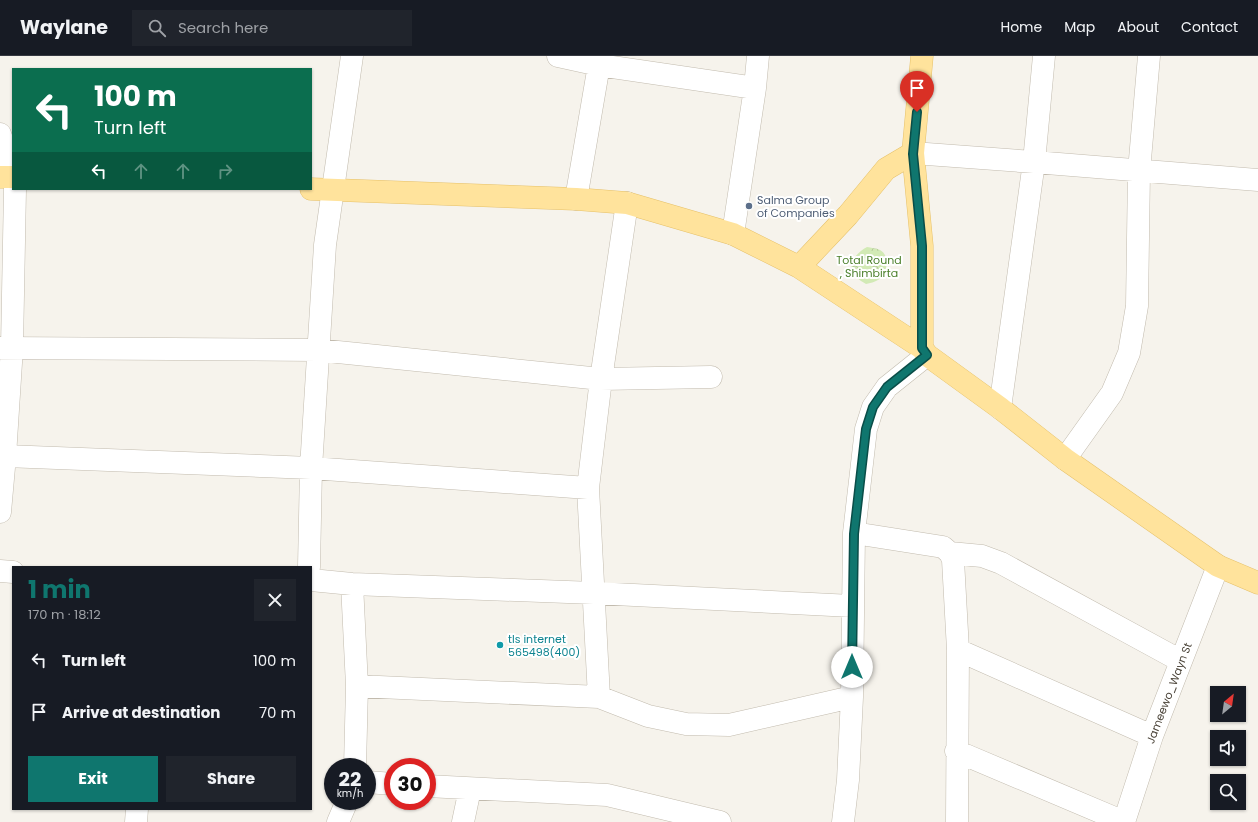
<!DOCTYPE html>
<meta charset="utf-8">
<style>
body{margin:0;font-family:Poppins,sans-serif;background:#20242c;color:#f1f3f6;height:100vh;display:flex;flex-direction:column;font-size:15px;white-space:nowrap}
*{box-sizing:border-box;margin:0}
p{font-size:13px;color:#9ea1a6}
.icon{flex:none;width:22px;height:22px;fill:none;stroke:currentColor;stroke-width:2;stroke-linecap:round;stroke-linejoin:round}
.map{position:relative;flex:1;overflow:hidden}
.drawer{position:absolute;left:12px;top:510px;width:300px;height:244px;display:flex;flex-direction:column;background:#171b24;border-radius:0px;box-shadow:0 1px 3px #0004}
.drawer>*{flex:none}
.hud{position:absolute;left:12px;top:12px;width:300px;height:122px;border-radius:0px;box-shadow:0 1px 3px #0004;background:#0b6e4f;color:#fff;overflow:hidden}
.needle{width:26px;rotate:29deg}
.fabs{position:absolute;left:1210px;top:630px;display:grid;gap:8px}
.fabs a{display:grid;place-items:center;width:36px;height:36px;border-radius:0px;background:#171b24;box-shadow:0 1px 3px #0004;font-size:20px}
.speed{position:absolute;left:324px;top:702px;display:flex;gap:8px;font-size:20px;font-weight:700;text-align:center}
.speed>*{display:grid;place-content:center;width:52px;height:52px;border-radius:50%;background:#171b24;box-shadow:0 1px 3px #0004;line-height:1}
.speed small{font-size:10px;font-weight:400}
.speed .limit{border:6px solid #d22;background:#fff;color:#111}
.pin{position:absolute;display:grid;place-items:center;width:34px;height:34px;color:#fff;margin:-41px -17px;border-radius:50% 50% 50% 0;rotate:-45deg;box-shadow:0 0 4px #0007}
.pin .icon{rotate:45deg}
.me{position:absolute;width:44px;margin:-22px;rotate:0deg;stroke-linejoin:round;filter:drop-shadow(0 0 3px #0008)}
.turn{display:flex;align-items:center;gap:14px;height:84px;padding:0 16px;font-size:18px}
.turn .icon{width:52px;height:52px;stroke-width:2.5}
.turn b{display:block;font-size:28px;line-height:34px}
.lanes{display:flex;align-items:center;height:38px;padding:0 16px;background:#0003;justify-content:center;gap:20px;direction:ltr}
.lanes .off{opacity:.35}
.round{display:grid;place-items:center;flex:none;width:42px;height:42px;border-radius:0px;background:#20242c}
.head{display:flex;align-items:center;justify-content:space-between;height:68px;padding:0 16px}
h1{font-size:24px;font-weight:700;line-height:30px;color:#0f766e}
.action{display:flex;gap:8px;margin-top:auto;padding:8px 16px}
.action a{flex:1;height:46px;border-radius:0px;background:#0f766e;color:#fff;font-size:16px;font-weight:700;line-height:46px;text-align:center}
.action a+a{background:#20242c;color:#f1f3f6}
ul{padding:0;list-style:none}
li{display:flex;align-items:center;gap:12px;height:52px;padding:0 16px}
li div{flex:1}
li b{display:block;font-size:15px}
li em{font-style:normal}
header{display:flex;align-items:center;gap:24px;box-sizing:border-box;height:56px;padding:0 20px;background:#171b24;border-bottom:1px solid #363941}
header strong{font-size:19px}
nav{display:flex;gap:22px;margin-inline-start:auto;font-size:14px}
.search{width:280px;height:36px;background:#20242c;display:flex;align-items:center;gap:10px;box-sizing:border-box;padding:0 14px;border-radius:0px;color:#9ea1a6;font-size:15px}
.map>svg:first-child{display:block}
.park{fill:url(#park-crowns)}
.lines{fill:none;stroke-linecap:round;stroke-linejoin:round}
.minor-casing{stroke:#c2bbae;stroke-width:23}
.major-casing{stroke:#e6c16a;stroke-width:23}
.minor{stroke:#fff;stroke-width:22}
.major{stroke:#ffe39c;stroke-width:22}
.route-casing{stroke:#0a4d48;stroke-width:10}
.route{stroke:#0f766e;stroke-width:7}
.service-dot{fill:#5c6f8a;stroke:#fff;stroke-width:1.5}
.culture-dot{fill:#0f9aa8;stroke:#fff;stroke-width:1.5}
.labels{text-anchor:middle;stroke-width:4;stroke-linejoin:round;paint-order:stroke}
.service-label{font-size:11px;fill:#4e5e75;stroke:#fff;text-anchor:start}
.park-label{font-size:11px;fill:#4a7f2a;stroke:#fff}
.culture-label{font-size:11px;fill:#0d838f;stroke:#fff;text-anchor:start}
.street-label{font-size:11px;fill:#4b4439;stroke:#fff}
</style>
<header>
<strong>Waylane</strong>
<div class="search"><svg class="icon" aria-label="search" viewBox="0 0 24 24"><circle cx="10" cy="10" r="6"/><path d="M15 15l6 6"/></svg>Search here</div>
<nav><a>Home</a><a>Map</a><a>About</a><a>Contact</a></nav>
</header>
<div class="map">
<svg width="1258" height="766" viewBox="0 0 1258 766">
<defs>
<pattern id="park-crowns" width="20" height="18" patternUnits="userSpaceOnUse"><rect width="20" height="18" fill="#d2eab5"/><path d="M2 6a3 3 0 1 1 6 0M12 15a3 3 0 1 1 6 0" fill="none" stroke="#b6ca9c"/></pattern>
</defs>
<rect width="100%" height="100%" fill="#f6f3ec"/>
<path class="park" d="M867,191c4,1 9,1 13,3 11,6 7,24 -2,30 -3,2 -8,3 -12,4 -3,-2 -7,-4 -10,-7 -11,-12 0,-24 11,-30z"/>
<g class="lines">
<defs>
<path id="minor" d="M558,0l41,9 156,23
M0,78l13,37
M913,97l121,9 224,18
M576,143l23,-134v-9
M733,178l22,-146 3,-32
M0,292l318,2 283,29 110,-2
M1000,352l34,-246 10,-106
M5,400l306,12 277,20
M1065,403l47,-66 17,-40 8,-47 2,-135 10,-115
M0,456l5,-56 7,-109 3,-158
M854,477l89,14 7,6 3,7 5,90 -1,172
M950,497l32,3 19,7 180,98
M309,511l2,-99 14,-223 27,-189
M0,515l13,1
M311,524l41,4 242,9 258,13
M352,528l5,102 -2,81
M958,594l194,86
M357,630l242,11 49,19 38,8 43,1 123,-28
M599,641l-11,-209 13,-109 26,-176
M956,695l168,71
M367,726l26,2
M427,730l180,9 113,27
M136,766l1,-13
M338,766l9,-21
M463,766l7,-33
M843,766l5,-42 4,-83 2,-164 12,-104 7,-22 14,-20 40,-32
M1124,766l28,-86 66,-170"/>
<path id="major" d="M0,121h13
M311,133l265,10 51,4 106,31 66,33 123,81 5,7 73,53 65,51 153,107 40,17
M799,211l49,-52 38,-46 27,-16
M922,292v-102l-9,-93 9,-97"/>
</defs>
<use href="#minor" class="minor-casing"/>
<use href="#major" class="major-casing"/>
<use href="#minor" class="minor"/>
<use href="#major" class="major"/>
</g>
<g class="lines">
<defs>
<path id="route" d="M852,611l2,-133 12,-105 7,-22 14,-20 40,-32 -5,-7v-102l-9,-92 4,-42"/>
</defs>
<use href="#route" class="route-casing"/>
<use href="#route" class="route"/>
</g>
<circle class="service-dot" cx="749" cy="150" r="4"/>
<circle class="culture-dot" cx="500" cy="589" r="4"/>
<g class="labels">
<g class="service-label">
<text x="757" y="148">Salma Group<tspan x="757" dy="13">of Companies</tspan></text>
</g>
<g class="park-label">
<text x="869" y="208">Total Round<tspan x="869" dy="13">, Shimbirta</tspan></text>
</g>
<g class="culture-label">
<text x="508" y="587">tls internet<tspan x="508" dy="13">565498(400)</tspan></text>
</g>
<g class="street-label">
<text transform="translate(1169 637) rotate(-69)" y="4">Jameewo_Wayn St</text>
</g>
</g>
</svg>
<div class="fabs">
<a><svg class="needle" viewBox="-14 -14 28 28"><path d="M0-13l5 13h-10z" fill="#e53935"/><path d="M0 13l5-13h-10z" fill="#9ea1a6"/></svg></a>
<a><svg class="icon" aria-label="sound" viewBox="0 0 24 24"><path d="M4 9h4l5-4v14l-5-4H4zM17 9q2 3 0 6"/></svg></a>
<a><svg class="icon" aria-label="search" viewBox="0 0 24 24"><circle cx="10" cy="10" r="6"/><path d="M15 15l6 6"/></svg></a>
</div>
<div class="speed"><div>22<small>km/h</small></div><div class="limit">30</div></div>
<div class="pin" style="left:917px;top:56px;background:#d93025"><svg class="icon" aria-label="arrive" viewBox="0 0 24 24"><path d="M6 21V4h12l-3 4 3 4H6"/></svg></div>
<svg class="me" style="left:852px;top:611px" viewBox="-20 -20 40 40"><circle r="19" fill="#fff"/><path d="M0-13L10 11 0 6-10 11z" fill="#0f766e"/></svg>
<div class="hud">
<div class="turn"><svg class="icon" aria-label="left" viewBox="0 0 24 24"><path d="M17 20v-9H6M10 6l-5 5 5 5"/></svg><div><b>100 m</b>Turn left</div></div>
<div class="lanes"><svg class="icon" aria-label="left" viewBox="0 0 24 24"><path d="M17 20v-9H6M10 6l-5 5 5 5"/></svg><svg class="icon off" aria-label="ahead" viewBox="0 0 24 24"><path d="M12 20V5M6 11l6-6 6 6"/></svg><svg class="icon off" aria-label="ahead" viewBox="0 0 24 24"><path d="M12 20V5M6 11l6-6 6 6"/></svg><svg class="icon off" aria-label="right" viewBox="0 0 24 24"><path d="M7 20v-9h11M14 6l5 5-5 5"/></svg></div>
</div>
<section class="drawer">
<div class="head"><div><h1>1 min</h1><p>170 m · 18:12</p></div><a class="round"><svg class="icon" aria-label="close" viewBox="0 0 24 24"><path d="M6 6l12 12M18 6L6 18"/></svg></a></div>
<ul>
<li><svg class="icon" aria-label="left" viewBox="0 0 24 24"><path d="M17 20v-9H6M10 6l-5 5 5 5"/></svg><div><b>Turn left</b></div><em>100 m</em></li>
<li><svg class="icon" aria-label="arrive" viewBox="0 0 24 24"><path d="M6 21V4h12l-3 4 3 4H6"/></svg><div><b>Arrive at destination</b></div><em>70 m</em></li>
</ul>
<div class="action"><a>Exit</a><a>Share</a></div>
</section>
</div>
